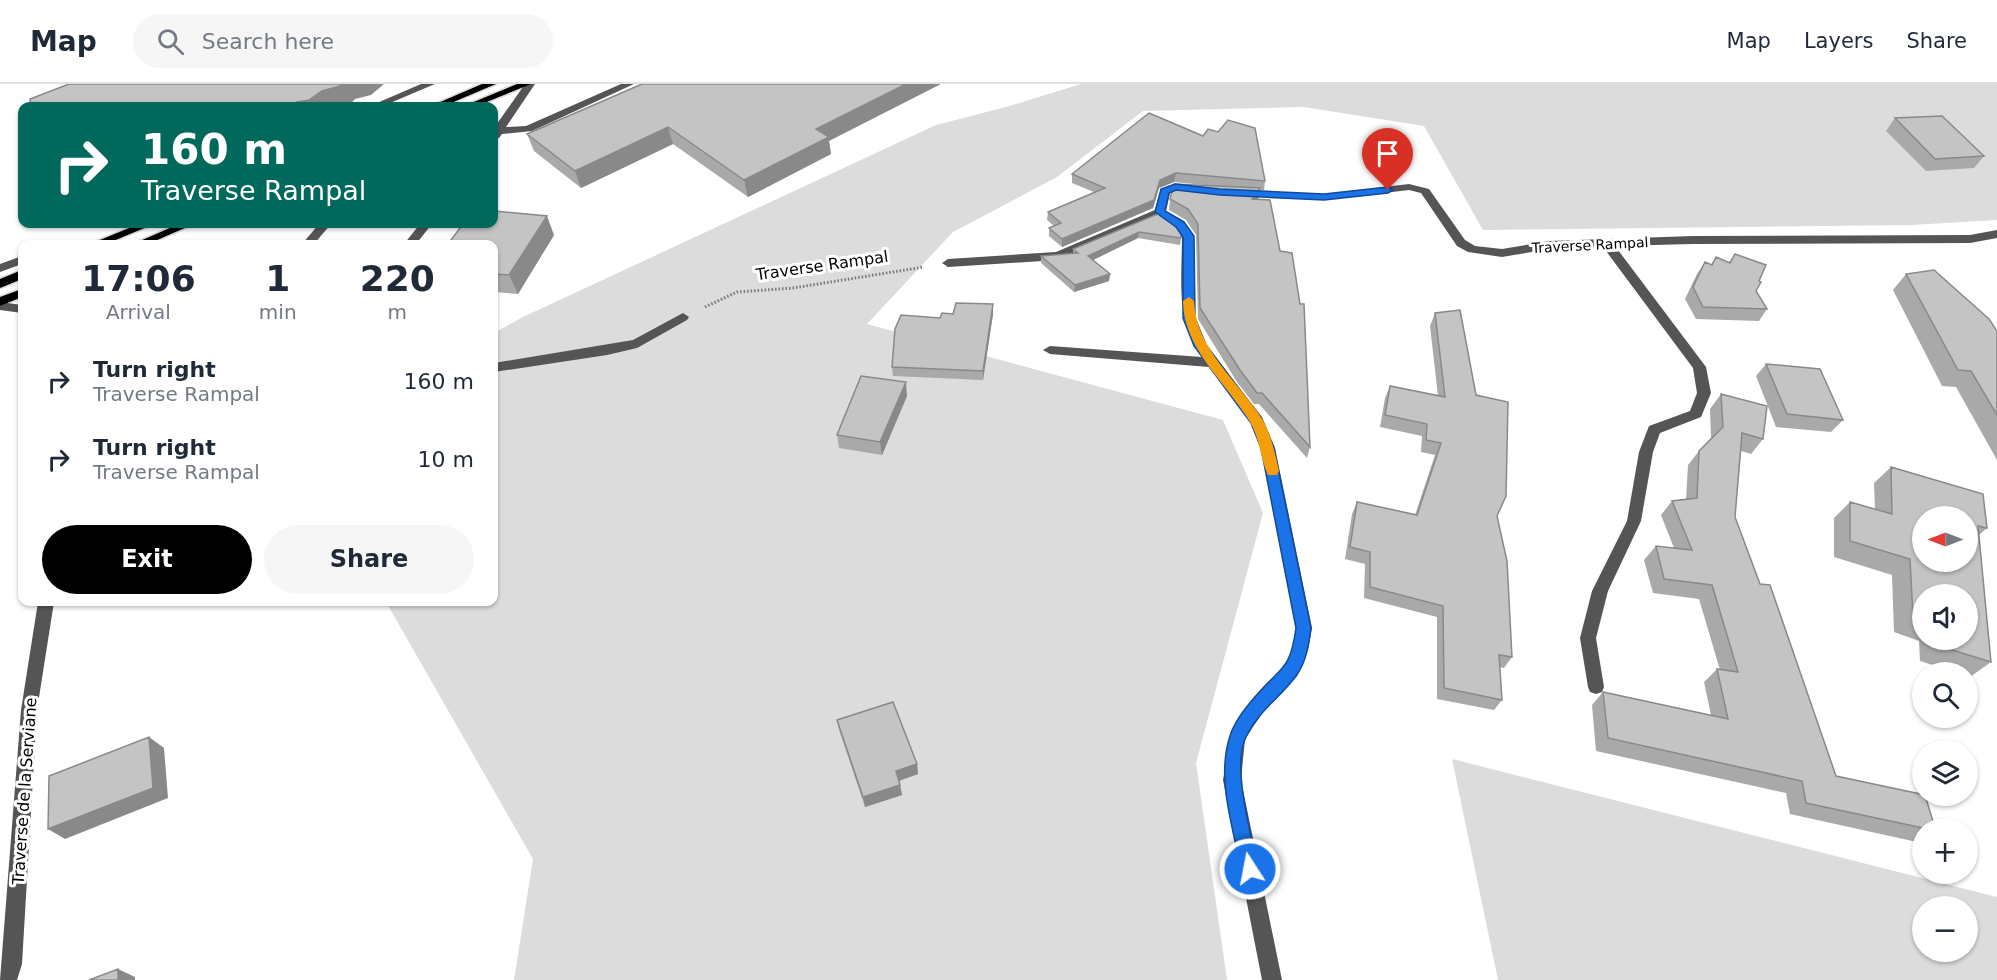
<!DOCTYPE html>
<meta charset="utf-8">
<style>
body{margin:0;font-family:"DejaVu Sans",sans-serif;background:#f6f6f7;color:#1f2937;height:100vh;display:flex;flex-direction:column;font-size:22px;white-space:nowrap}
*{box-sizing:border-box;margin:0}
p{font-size:20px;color:#747a83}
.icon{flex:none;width:33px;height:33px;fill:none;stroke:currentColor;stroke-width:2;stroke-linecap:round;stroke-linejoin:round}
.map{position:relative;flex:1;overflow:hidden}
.side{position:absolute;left:18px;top:156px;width:480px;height:366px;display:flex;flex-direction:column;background:#fff;border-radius:12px;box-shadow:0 2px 4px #0004}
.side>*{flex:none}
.banner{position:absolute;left:18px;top:18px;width:480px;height:126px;border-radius:12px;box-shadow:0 2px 4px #0004;background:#00695c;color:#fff;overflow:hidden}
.needle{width:39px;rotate:270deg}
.fabs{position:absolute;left:1912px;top:422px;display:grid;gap:12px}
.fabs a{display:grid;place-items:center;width:66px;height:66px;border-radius:50%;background:#fff;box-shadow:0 2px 4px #0004;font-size:30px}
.pin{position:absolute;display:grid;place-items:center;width:51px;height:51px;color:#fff;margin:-62px -26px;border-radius:50% 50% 50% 0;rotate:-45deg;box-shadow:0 0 6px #0007}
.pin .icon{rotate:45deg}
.me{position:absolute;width:66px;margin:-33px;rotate:349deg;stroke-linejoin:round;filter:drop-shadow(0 0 4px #0008)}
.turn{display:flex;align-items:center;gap:21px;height:126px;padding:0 24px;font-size:27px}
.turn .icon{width:78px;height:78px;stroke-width:2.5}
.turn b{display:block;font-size:42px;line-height:51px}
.eta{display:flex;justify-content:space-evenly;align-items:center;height:102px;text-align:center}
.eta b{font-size:36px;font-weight:600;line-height:42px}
.primary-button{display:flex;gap:12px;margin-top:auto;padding:12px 24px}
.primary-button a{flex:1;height:69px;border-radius:36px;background:#000;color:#fff;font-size:24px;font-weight:600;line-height:69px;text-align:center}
.primary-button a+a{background:#f6f6f7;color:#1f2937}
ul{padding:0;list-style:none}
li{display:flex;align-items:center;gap:18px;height:78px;padding:0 24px}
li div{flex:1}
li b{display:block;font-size:22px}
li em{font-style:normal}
header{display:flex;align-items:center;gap:36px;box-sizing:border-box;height:84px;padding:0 30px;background:#fff;border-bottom:2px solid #e0e1e3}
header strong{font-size:28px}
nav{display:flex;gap:33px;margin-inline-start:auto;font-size:21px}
.search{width:420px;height:54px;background:#f6f6f7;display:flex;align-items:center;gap:15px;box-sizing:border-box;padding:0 21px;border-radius:33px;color:#747a83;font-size:22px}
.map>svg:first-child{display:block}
.green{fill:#dcdcdc;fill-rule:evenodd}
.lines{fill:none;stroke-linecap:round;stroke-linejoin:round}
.major-casing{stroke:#dbdbdb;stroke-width:3}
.path{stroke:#777;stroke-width:3;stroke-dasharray:1.5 2;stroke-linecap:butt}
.minor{fill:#555;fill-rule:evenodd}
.major{fill:#000;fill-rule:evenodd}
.wall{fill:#a9a9a9;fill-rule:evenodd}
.shaded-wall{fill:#898989}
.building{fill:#c4c4c4;stroke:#898989;stroke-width:1.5;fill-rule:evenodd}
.route{fill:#1a73e8;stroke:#114b97;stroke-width:1.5}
.slow{fill:#f59e0b}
.labels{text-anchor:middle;stroke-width:6;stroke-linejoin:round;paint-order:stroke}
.far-street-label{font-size:14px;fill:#000;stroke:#fff}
.street-label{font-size:16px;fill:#000;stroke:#fff}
</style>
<header>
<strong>Map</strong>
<div class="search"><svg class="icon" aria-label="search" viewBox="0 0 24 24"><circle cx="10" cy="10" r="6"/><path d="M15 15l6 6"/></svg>Search here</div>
<nav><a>Map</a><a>Layers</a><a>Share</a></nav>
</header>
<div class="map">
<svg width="1997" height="896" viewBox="0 0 1997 896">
<rect width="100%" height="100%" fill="#fff"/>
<path class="green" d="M1081,0h916v136l-86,5 -428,5 -59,-104 -120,-19 -161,4 -86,66 -104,55 -86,92 356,96 40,93 -67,250 31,217h-713l19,-121 -147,-257h108v-269l29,-16 413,-192 70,-18z
M1452,675l545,138v83h-499zM1923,822h45v45h-45z"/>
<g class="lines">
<defs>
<path id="major" d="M482,0h14l-52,22h-13z
M517,0h14l-54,22h-13z
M139,140h15l-48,20h-16z
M179,140h15l-46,20h-15z
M22,186v9l-22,9v-9z
M22,205v8l-22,9v-9z"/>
</defs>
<use href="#major" class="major-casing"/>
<path class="path" d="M705,223l32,-15 56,-4 131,-21"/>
<path class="minor" d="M421,0h14l-52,22h-13z
M525,0h10l-29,43 20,-1 95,-42h13l-102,47 -30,3 -3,4 -5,1v-11z
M1175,100l17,2 6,3c-7,6 -19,0 -28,4l-4,18 18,10 10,15 1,82 11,27 56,72 13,31 37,180 -4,22 -11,26 -31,31 -21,32 -4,41 41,200h-20l-39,-200 8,-49 23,-34 31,-31 7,-16 4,-22 -35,-180 -10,-25 -42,-56 -159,-13 -7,-4 7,-4 152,11c-27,-35 -20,-79 -20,-121l-6,-10 -17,-9 -101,43 -110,7 -6,-4 6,-4 108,-7 99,-42 6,-21z
M1409,100l20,5 36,51 10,6 27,3 47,-8 144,-5 277,-1 27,-5v8l-27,5 -277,1 -78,2 91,121 5,26 -10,24 -41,16 -7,19 -12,69 -33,70 -12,47 8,49 -2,5 -6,2 -6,-2 -2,-5 -8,-49 12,-47 35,-70 12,-69 10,-26 41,-15 7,-18 -4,-25 -90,-121 -54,2 -47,8 -34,-5 -11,-6 -36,-53 -12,-3 -85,10 -84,-4 -6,-3 6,-3 84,4z
M319,140h12l-17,20h-12z
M420,140h12l-16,20h-12z
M22,172v8l-22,8v-8z
M0,218l22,3v8l-22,-3z
M683,229l6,4 -2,3 -50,28 -30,7 -113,17v-9l139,-23z
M38,518h16l-17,108 -15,254 -5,16h-17l21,-270z"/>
<use href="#major" class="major"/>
</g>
<path class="wall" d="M642,0l187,57 2,13 -83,43 -75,-53 -92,44 -47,-37 -7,-17z
M1149,29l116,68 -1,9h-4l-2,9 52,248 -3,11 -48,-54h-5l-17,-22 -39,-63 -2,-84 -10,-15 -17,-10 1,-11 45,-13 -41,-4 -15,6 -6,20 -91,39 -13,-11v-8l5,-2 -7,-6 1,-8 46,-20 -22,-9v-9z
M1895,34l89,38 -10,12 -48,3 -40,-40z
M1160,129l21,25 -1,7 -42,-7 -45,22 17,14 -1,7 -35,11 -33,-29v-7l32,-2v-5z
M554,151l-36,59 -24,-2v-48z
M1735,170l24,27 -3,10 11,18 -8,12 -63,-2 -11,-20 12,-25 8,-12 6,3 5,-8 13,5z
M1906,190l91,57v129l-41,-73 -14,-1 -49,-96z
M1435,229l62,203 15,141 -8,11 -4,-1 2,33 -8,10 -57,-11v-82l-73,-19 1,-34 -20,-5 7,-45 5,-12 58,13 20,-60 -14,-3 1,-16 -42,-9 5,-29 5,-12 48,10 -8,-70z
M953,230h40l-10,66 -90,-4 -1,-9 48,-49z
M1766,280l77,56 -12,12 -55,-5 -20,-51z
M1721,310l42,45 -12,15 -10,-3 -6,66 25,67 76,192 87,52v11l-6,3 -127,-28 -4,-21 -190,-42 -4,-46 11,-13 108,23 -7,-33 13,-13 3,1 -21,-71 -46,-6 -9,-33 12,-14 18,2 -13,-33 11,-14 14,-2 2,-34 11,-14 12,-13 -1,-29z
M907,312l-25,59 -43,-7 -2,-13z
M1891,383l96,61 -8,7 12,127 -21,15h-2v-5h-14l-34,-11 -1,-20 -25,-9 -2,-57 -58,-18v-39l16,-16 25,7 -1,-26zM1923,510l45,45h-45z
M837,636l80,44 1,10 -19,7 3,14 -37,12 -26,-77z"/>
<path class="shaded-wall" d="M342,0h42l-13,11 -16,4 -6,6 -6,1h-52l6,-4 25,-11z
M906,0h35l-112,57 2,13 -83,43 -4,-17 72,-51z
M668,43l5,17 -92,44 -6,-17z
M1176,89l-2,9 -15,6 -6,20 -91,39v-8l98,-59z
M1260,104l-2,11h-6z
M547,132l7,19 -36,59 -9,-19z
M1139,148l-1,6 -51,25 1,-7z
M1110,190l-1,7 -35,11 1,-7z
M993,220v10l-10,66v-9z
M906,298l1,14 -25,59 -2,-13z
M149,653l15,11 4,50 -103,41 -17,-10z
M917,680l1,10 -20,7 -2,-10z
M900,701l2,10 -37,12 -2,-10z
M118,885l17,8v3h-17z"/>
<path class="building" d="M69,0h273l-2,2 -18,5 -13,9 -12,2 -6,4h-260l-1,-7z
M642,0h264l-90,45 13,8 -85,43 -76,-53 -93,44 -48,-37z
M1149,29l54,23 5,-7 10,3 10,-12 27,8 10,53 -89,-8 -16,7 -6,20 -92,39 -13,-11 12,-5 -13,-11 57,-24 -33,-14z
M1942,32l42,40 -49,3 -40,-41z
M1174,100l86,4 -8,11 18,1 10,51 12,2 8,51h4l6,143 -48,-54h-5l-17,-23 -40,-62 -2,-84 -10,-15 -18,-10z
M494,127l53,5 -38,59 -15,-1v-30h-46l15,-20h31z
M1160,129l15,8 6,9v8l-42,-6 -51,24 22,18 -35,11 -34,-29 37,-3 -5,-4z
M1735,170l31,11 -7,16 2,1 -5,9 11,18 -64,-2 -10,-20 12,-25 7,3 4,-8 14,6z
M1934,186l55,49 8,12v84l-26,-44 -13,-1 -52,-96z
M956,219l37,1 -10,67 -91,-4 3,-38 6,-14 39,3 2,-5 11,1z
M1460,226l16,85 32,7 -2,94 -9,20 10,45 5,96 -13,-2 3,45 -58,-12 -1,-82 -73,-19v-35l-20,-5 7,-45 60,13 24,-72 -15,-3 1,-16 -42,-9 5,-29 55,11 -10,-84z
M1766,280l54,5 23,51 -56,-6z
M861,292l45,6 -26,60 -43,-7z
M1721,310l46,12 -4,33 -21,-6 -7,84 25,67 10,1 66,191 89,19 10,33h-12l-117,-25 -4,-22 -194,-43 -5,-46 125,27 -11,-50 21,3 -26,-87 -48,-6 -8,-33 36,4 -20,-49 25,-3 2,-47 24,-24z
M1891,383l92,27 4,34 -9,-2 13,136 -52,-16v-7h29v-45h-45v26l-10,-3 -3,-58 -60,-18v-39l42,12zM1923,432h45v45h-45z
M893,618l24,62 -21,7 4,14 -37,12 -26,-77z
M149,653l4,51 -105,41 1,-53z
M118,885v11h-29z"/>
<path class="route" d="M1175,100l45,5 104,5 64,-7 5,3 -5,3 -64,7 -104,-5 -44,-5 -7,3 -4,18 19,11 10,14 1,82 11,27 55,73 13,30 37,180c-2,16 -5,35 -15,48 -16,22 -37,34 -50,61 -15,29 6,100 12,132l-2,6 -6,2 -6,-2 -3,-6c-8,-42 -25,-91 -11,-133 4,-13 16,-29 25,-39 26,-31 35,-25 41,-69l-35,-180 -10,-25 -57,-77 -11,-28v-81l-7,-10 -21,-15 6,-23z"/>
<path class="slow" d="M1189,213l5,4c2,49 44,79 68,118 9,15 13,34 17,52l-2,4h-9c-8,-17 -8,-37 -18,-53 -24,-40 -66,-72 -67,-121z"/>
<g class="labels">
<g class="far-street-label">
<text transform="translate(1590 161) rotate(-3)" y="5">Traverse Rampal</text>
</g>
<g class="street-label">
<text transform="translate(822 181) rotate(-8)" y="6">Traverse Rampal</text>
<text transform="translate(24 707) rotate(-86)" y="6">Traverse de la Serviane</text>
</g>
</g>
</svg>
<div class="fabs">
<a><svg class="needle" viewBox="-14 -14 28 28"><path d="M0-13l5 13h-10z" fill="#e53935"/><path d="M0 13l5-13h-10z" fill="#747a83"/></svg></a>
<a><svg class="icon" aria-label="sound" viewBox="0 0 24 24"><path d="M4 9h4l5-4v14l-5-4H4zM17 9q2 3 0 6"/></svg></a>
<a><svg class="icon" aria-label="search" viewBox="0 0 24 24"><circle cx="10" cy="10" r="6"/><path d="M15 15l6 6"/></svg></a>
<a><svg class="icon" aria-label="layers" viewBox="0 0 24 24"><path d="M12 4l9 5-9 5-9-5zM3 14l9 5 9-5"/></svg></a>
<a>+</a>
<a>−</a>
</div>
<div class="pin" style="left:1388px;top:106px;background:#d93025"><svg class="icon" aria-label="arrive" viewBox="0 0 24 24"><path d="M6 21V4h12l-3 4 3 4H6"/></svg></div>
<svg class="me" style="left:1250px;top:785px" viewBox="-20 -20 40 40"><circle r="17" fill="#1a73e8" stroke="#fff" stroke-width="3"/><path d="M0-11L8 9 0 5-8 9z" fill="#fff"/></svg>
<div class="banner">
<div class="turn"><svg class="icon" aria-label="right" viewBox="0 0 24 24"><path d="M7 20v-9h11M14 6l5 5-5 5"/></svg><div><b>160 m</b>Traverse Rampal</div></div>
</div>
<section class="side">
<div class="eta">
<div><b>17:06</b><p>Arrival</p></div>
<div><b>1</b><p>min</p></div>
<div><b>220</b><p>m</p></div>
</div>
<ul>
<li><svg class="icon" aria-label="right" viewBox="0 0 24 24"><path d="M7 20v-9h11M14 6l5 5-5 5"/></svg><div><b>Turn right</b><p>Traverse Rampal</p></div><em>160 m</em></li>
<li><svg class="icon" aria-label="right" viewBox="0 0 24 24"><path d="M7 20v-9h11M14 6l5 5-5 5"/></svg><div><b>Turn right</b><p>Traverse Rampal</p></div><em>10 m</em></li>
</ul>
<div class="primary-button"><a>Exit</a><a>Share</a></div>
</section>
</div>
